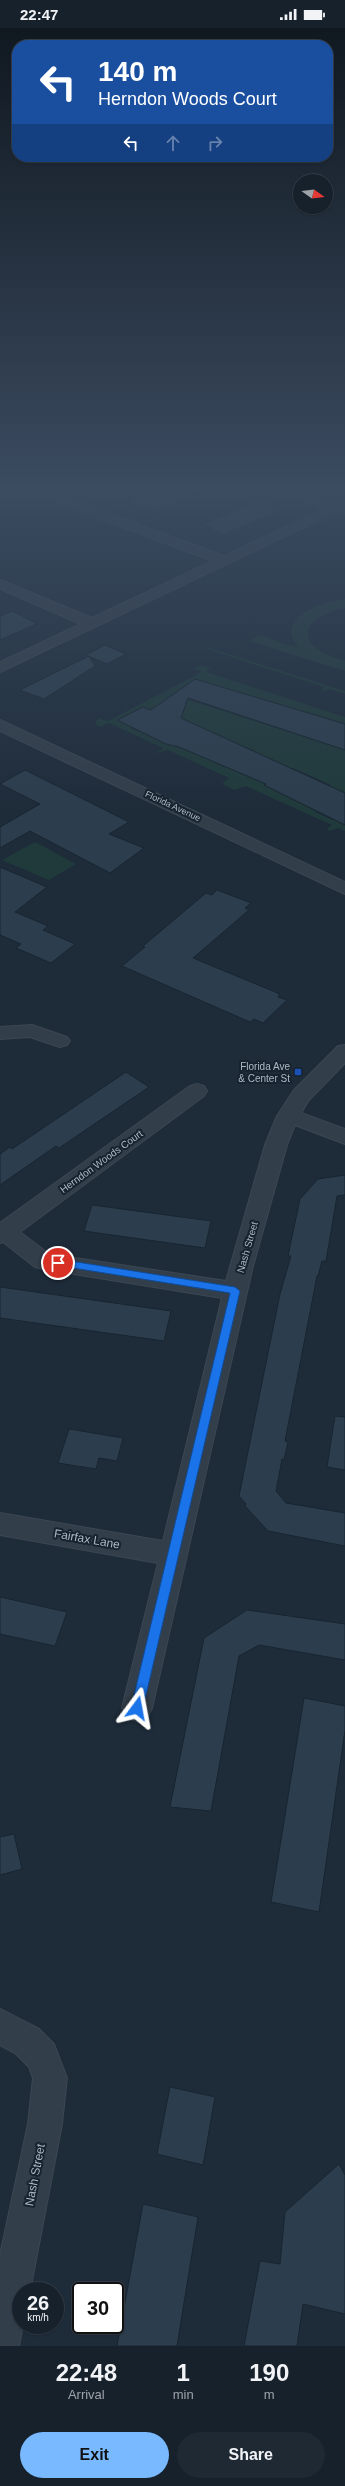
<!DOCTYPE html>
<style>
body{margin:0;font-family:Helvetica,sans-serif;background:#1f2934;color:#f1f3f6;height:100vh;display:flex;flex-direction:column;font-size:15px;white-space:nowrap}
*{box-sizing:border-box;margin:0}
p{font-size:13px;color:#9ea3a9}
.icon{flex:none;width:22px;height:22px;fill:none;stroke:currentColor;stroke-width:2;stroke-linecap:round;stroke-linejoin:round}
.map{position:relative;height:2318px;overflow:hidden}
.drawer{display:flex;flex-direction:column;background:#16212c;flex:1}
.drawer>*{flex:none}
.top-card{position:absolute;left:12px;top:12px;width:321px;height:122px;border-radius:16px;box-shadow:0 1px 3px #0004,0 0 0 1px #353e48;background:#1a4fa0;color:#fff;overflow:hidden}
.needle{width:26px;rotate:105deg}
.buttons{position:absolute;left:293px;top:146px;display:grid;gap:8px}
.buttons a{display:grid;place-items:center;width:40px;height:40px;border-radius:50%;background:#16212c;box-shadow:0 1px 3px #0004,0 0 0 1px #353e48;font-size:20px}
.speed{position:absolute;left:12px;top:2254px;display:flex;gap:8px;font-size:20px;font-weight:700;text-align:center}
.speed>*{display:grid;place-content:center;width:52px;height:52px;border-radius:50%;background:#16212c;box-shadow:0 1px 3px #0004,0 0 0 1px #353e48;line-height:1}
.speed small{font-size:10px;font-weight:400}
.speed .limit{border:2px solid #111;border-radius:6px;background:#fff;color:#111}
.pin{position:absolute;display:grid;place-items:center;width:34px;height:34px;color:#fff;margin:-17px;border:2px solid #fff;border-radius:50%;box-shadow:0 1px 4px #0007}
.me{position:absolute;width:44px;margin:-22px;rotate:13deg;stroke-linejoin:round;filter:drop-shadow(0 0 3px #0008)}
.turn{display:flex;align-items:center;gap:14px;height:84px;padding:0 20px;font-size:18px}
.turn .icon{width:52px;height:52px;stroke-width:2.5}
.turn b{display:block;font-size:28px;line-height:34px}
.lanes{display:flex;align-items:center;height:38px;padding:0 20px;background:#0003;justify-content:center;gap:20px;direction:ltr}
.lanes .off{opacity:.35}
.eta{display:flex;justify-content:space-evenly;align-items:center;height:68px;text-align:center}
.eta b{font-size:24px;font-weight:800;line-height:28px}
.action{display:flex;gap:8px;margin-top:auto;padding:8px 20px}
.action a{flex:1;height:46px;border-radius:24px;background:#78b9ff;color:#111;font-size:16px;font-weight:800;line-height:46px;text-align:center}
.action a+a{background:#1f2934;color:#f1f3f6}
.status{display:flex;justify-content:space-between;align-items:center;height:28px;padding:0 20px;background:#16212c;direction:ltr}
.status svg{height:11px;fill:currentColor}
.map>svg:first-child{display:block}
.green{fill:#203a3b;fill-rule:evenodd}
.building{fill:#2c3e4e;stroke:#192530}
.lines{fill:none;stroke-linecap:round;stroke-linejoin:round}
.minor-casing{stroke:#3b4753;stroke-width:2}
.minor{fill:#323e4a;fill-rule:evenodd}
.route{fill:#1a73e8;stroke:#114b97}
.transit-dot{fill:#1a4fb4;stroke:#17232e;stroke-width:1.5}
.labels{text-anchor:middle;stroke-width:4;stroke-linejoin:round;paint-order:stroke}
.far-street-label{font-size:9px;fill:#acb9c7;stroke:#17232e}
.poi-label{font-size:10px;fill:#acb9c7;stroke:#17232e;text-anchor:end}
.street-label{font-size:10px;fill:#acb9c7;stroke:#17232e}
.near-street-label{font-size:12px;fill:#acb9c7;stroke:#17232e}
</style>
<div class="status"><b>22:47</b><svg viewBox="0 0 49 12"><path d="M0 12V9h3v3zM5 12V6h3v6zM10 12V3h3v9zM15 12V0h3v12zM26 1h20v11H26zM47 4h2v5h-2z"/></svg></div>
<div class="map">
<svg width="345" height="2318" viewBox="0 0 345 2318">
<rect width="100%" height="100%" fill="#1e2c3a"/>
<path class="green" d="M345,571v9c-14,2 -50,17 -33,36 8,9 21,13 33,17v10l-96,-30 11,-6 38,13c-3,-6 -8,-12 -6,-20 5,-19 37,-27 53,-29z
M206,619l139,44v3l-15,-5 -9,3 4,-5 -118,-38z
M201,638l9,1 -4,5 139,45v7l-150,-45 -19,13 15,6 -2,2 156,50v44l-15,-8 1,-1 -38,-17 -37,11 61,31 -2,2 18,8 2,-2 10,7v6l-7,-3 -9,3 -2,-2 5,-4 -86,-39 -12,4 -12,-6 7,-6 -61,-28 -12,3 7,-5 -54,-25 -9,4 -5,-3 3,-6 10,3 94,-49 -8,-4zM143,679l112,44 -28,17 -17,-8 -2,-3 -3,1 -24,-13 -3,2 -48,-19 2,-1 -14,-7z
M35,814l41,22 -27,16 -47,-20z"/>
<path class="building" d="M135,457h75l-52,28 -26,-10z
M259,472l25,10 -62,25 -19,-11z
M13,583l24,13 -37,16v-24z
M105,617l21,9 -19,10 -21,-9z
M89,628l6,10 -51,33 -24,-9z
M195,651l150,45v26l-157,-52 -7,20 164,75v32l-81,-40 2,-1 -87,-37 -13,-3 -49,-24 26,-13 8,3z
M25,742l104,52 -20,12 35,14 -34,25 -80,-42 -30,17v-21l40,-23 -40,-20z
M0,839l47,20 -32,25 33,14 -5,4 32,14 -24,19 -35,-15 5,-4 -21,-9z
M217,862l34,13 -6,5 4,2 -56,48 87,36 -2,3 9,3 -24,23 -9,-4 -4,3 -128,-56 23,-19 -2,-1 63,-53 6,2z
M126,1044l23,15 -90,61 -3,-2 -56,39v-31l10,-7 2,2z
M345,1147v20l-8,1 -11,65h-4l-4,15h-1l-32,165 3,1 -4,18 -2,-1 -6,32 10,12 59,10v33l-77,-15 -23,-25 1,-2 -7,-8 41,-202 11,-38h-3l12,-57 18,-20z
M92,1177l119,16 -6,27 -121,-17z
M0,1259l171,24 -7,30 -164,-23z
M335,1388l10,1v53l-18,-3z
M69,1401l54,9 -6,23 -18,-3 -3,11 -38,-6z
M0,1569l67,15 -12,34 -55,-12z
M247,1582l98,14v36l-86,-15 -20,11 -28,155 -41,-4 34,-169z
M304,1670l41,8v24l-26,182 -48,-10z
M14,1806l8,35 -22,6v-38z
M170,2059l45,10 -12,68 -46,-11z
M339,2136l6,11v139l-42,-10 -6,42h-53l16,-85 20,3 5,-52z
M143,2176l55,13 -21,129h-60z"/>
<g class="lines">
<defs>
<path id="minor" d="M16,457h16l192,71 99,-47 -55,-21 -2,-3h16l51,19 12,-5v16l-11,-2 -334,159v-10l81,-38 -81,-35v-9l92,38 121,-57 -195,-73z
M0,692l345,162v12l-345,-163z
M32,997l35,12 3,4 -3,4 -7,2 -30,-10 -30,2v-12z
M345,1017v18l-36,37 -8,13 44,16v15l-50,-19 -8,20 -34,121 -101,442 -5,10 -10,3 -10,-3 -5,-10 36,-145 -158,-28v-22l163,28 59,-243 -179,-29 -8,-2 -32,-25 -3,1v-20l190,-137 7,-2 7,2 3,5 -3,5 -184,136 29,22 177,27 39,-136 12,-29 17,-26 44,-44z
M0,1981l39,20 15,15 13,34 -5,46 -32,167h-9v34h2l-4,21h-19v-91l28,-131 5,-46 -4,-11 -14,-14 -15,-8z"/>
</defs>
<use href="#minor" class="minor-casing"/>
<use href="#minor" class="minor"/>
</g>
<linearGradient id="sky" x2="0" y2="1"><stop stop-color="#101820"/><stop offset="0.59" stop-color="#3b4b60"/><stop offset="1" stop-color="#3b4b60" stop-opacity="0"/></linearGradient>
<rect width="345" height="781" fill="url(#sky)"/>
<path class="route" d="M58,1231l177,28 5,4 -97,417 -6,6 -6,-6 99,-415 -176,-28 -1,-2z"/>
<rect class="transit-dot" x="294" y="1040" width="8" height="8" rx="2"/>
<g class="labels">
<g class="far-street-label">
<text transform="translate(173 778) rotate(25)" y="3">Florida Avenue</text>
</g>
<g class="poi-label">
<text x="290" y="1042">Florida Ave<tspan x="290" dy="12">&amp; Center St</tspan></text>
</g>
<g class="street-label">
<text transform="translate(101 1133) rotate(-36)" y="4">Herndon Woods Court</text>
<text transform="translate(247 1219) rotate(-74)" y="4">Nash Street</text>
</g>
<g class="near-street-label">
<text transform="translate(87 1511) rotate(10)" y="4">Fairfax Lane</text>
<text transform="translate(35 2147) rotate(-79)" y="4">Nash Street</text>
</g>
</g>
</svg>
<div class="buttons">
<a><svg class="needle" viewBox="-14 -14 28 28"><path d="M0-13l5 13h-10z" fill="#e53935"/><path d="M0 13l5-13h-10z" fill="#9ea3a9"/></svg></a>
</div>
<div class="speed"><div>26<small>km/h</small></div><div class="limit">30</div></div>
<div class="pin" style="left:58px;top:1235px;background:#d93025"><svg class="icon" aria-label="arrive" viewBox="0 0 24 24"><path d="M6 21V4h12l-3 4 3 4H6"/></svg></div>
<svg class="me" style="left:137px;top:1680px" viewBox="-20 -20 40 40"><path d="M0-17L14 15 0 8-14 15z" fill="#1a73e8" stroke="#fff" stroke-width="4"/></svg>
<div class="top-card">
<div class="turn"><svg class="icon" aria-label="left" viewBox="0 0 24 24"><path d="M17 20v-9H6M10 6l-5 5 5 5"/></svg><div><b>140 m</b>Herndon Woods Court</div></div>
<div class="lanes"><svg class="icon" aria-label="left" viewBox="0 0 24 24"><path d="M17 20v-9H6M10 6l-5 5 5 5"/></svg><svg class="icon off" aria-label="ahead" viewBox="0 0 24 24"><path d="M12 20V5M6 11l6-6 6 6"/></svg><svg class="icon off" aria-label="right" viewBox="0 0 24 24"><path d="M7 20v-9h11M14 6l5 5-5 5"/></svg></div>
</div>
</div>
<section class="drawer">
<div class="eta">
<div><b>22:48</b><p>Arrival</p></div>
<div><b>1</b><p>min</p></div>
<div><b>190</b><p>m</p></div>
</div>
<div class="action"><a>Exit</a><a>Share</a></div>
</section>
